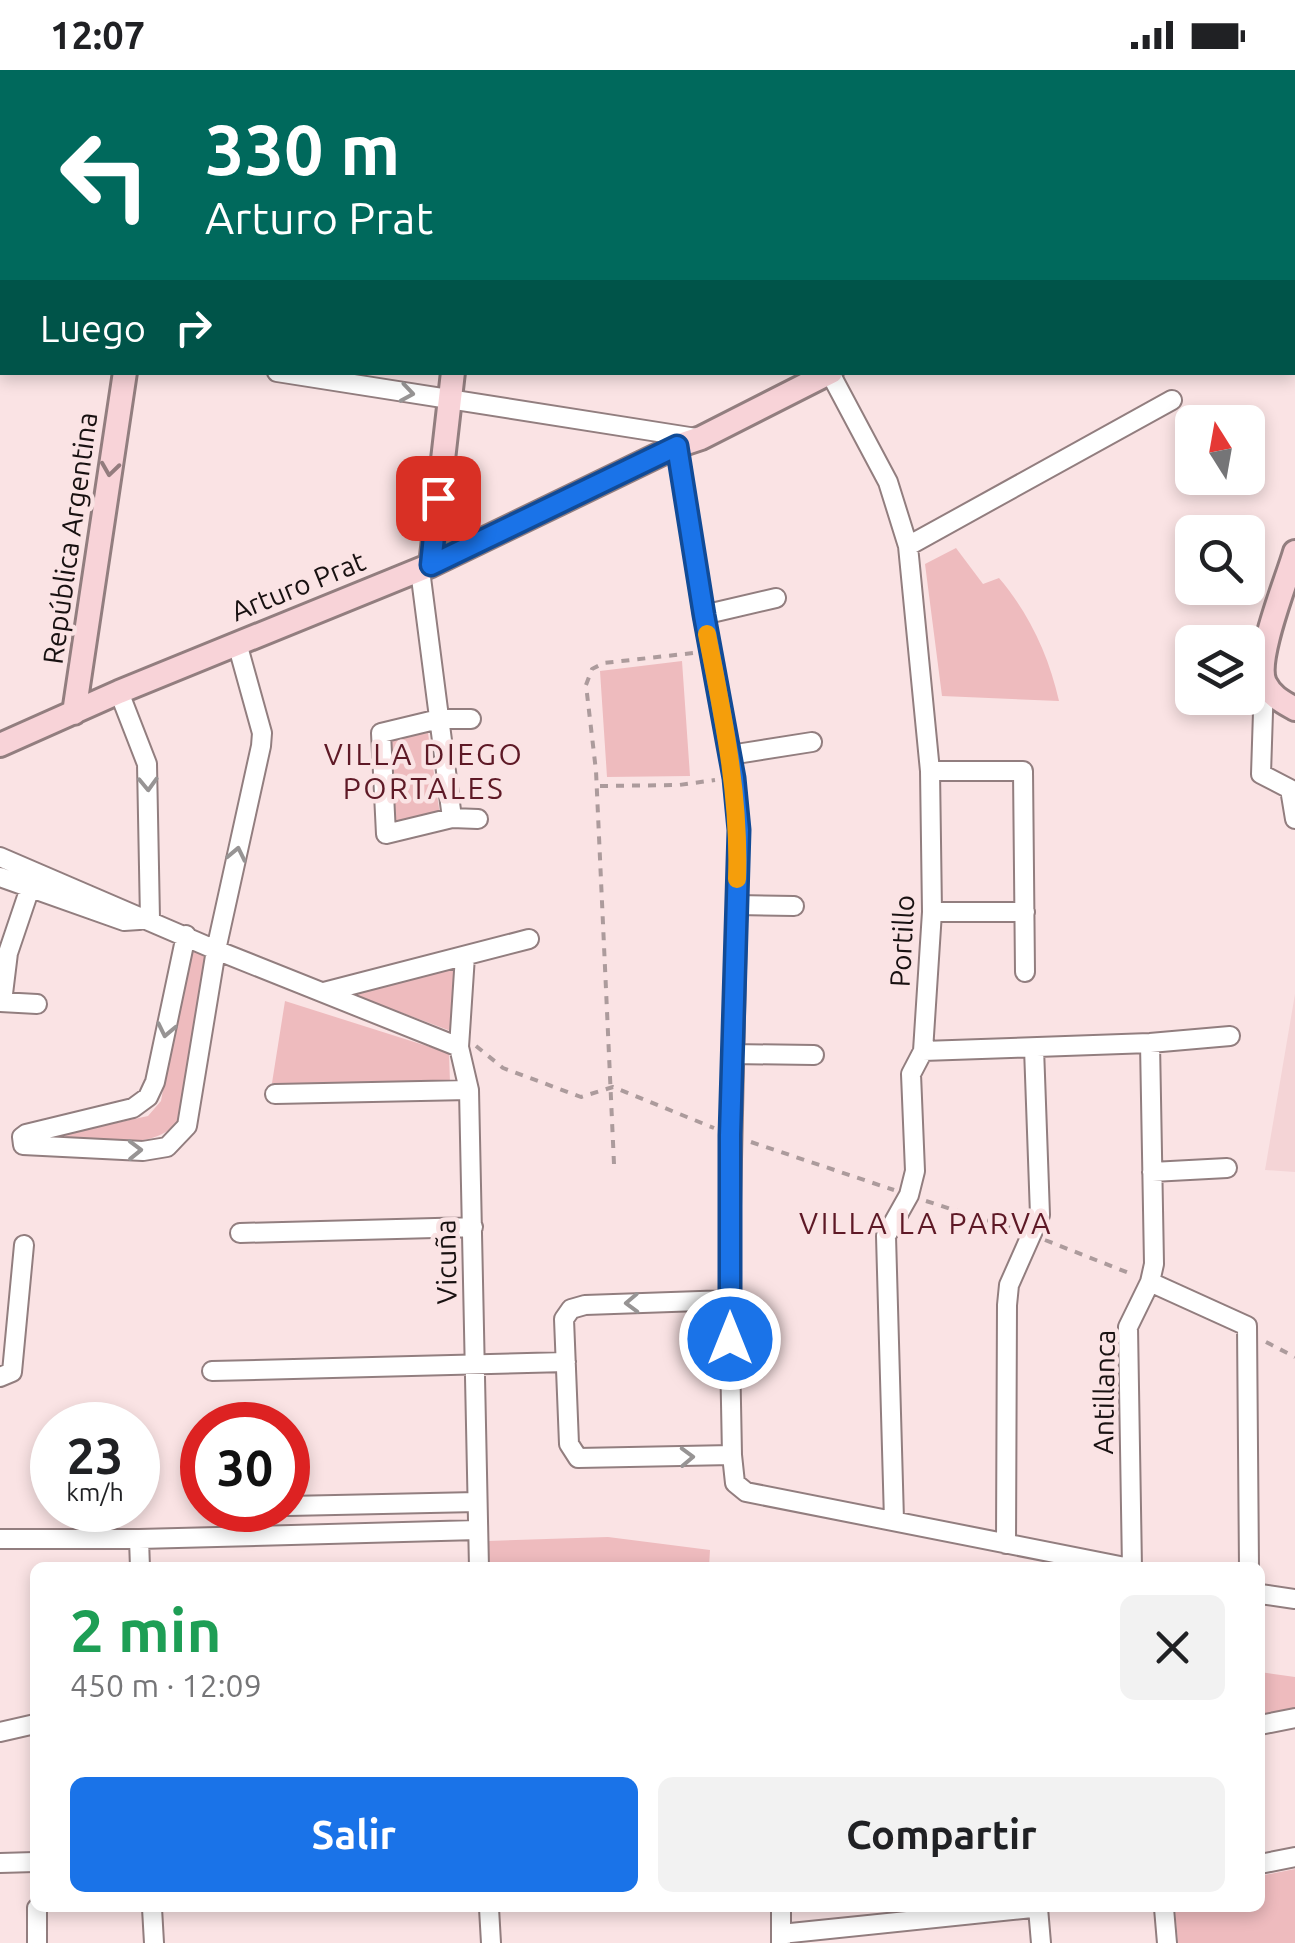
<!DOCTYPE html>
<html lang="es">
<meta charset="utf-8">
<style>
body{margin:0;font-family:Ubuntu,sans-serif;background:#f2f2f2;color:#202124;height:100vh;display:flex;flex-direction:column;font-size:38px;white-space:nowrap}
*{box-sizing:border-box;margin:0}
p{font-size:32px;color:#757577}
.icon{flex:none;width:55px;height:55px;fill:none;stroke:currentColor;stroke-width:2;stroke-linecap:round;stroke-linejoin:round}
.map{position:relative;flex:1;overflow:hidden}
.drawer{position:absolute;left:30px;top:1492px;width:1235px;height:350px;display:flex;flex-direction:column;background:#fff;border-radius:15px;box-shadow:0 5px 15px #0003}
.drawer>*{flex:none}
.hud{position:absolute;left:0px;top:0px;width:1295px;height:305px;box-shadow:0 5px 15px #0003;background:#00695c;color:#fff;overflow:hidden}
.needle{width:65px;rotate:349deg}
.buttons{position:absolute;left:1175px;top:335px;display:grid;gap:20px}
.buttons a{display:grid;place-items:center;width:90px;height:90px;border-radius:15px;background:#fff;box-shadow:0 5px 15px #0003;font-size:50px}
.speed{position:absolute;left:30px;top:1332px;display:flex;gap:20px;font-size:50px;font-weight:700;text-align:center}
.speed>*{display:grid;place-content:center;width:130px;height:130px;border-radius:50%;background:#fff;box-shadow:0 5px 15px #0003;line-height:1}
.speed small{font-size:25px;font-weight:400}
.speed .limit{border:15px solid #d22;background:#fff;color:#111}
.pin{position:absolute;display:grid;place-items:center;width:85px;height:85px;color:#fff;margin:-42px;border-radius:20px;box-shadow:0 5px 15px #0006}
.me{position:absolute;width:110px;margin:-55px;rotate:0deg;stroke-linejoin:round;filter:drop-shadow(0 0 8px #0008)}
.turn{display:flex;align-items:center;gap:35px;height:210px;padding:0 40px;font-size:45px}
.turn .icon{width:130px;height:130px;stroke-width:2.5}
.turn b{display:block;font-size:70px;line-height:85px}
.then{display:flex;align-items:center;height:95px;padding:0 40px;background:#0003;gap:20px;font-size:38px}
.round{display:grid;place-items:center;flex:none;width:105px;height:105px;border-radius:15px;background:#f2f2f2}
.head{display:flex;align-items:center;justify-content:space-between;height:170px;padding:0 40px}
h1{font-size:60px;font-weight:700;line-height:75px;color:#1e9e55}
.primary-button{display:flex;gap:20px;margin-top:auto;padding:20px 40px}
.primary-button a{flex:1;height:115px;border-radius:15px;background:#1a73e8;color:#fff;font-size:40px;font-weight:700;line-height:115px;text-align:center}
.primary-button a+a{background:#f2f2f2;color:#202124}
.status{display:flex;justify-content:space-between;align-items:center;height:70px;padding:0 50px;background:#fff;direction:ltr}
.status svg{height:28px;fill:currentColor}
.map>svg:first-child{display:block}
.built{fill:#f4d4d6}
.green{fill:#eebbbe}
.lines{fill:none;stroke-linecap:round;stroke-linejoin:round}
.minor-casing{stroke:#927e7f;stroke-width:22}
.secondary-casing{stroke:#927e7f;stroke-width:28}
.path{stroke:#ac9b9c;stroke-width:4;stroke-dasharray:8 8;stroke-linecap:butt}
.minor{stroke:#fff;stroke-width:18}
.secondary{stroke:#f8d3d8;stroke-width:22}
.oneway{stroke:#979494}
.oneway2{stroke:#937c7e}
.route-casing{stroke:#114b97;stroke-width:25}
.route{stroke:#1a73e8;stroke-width:18}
.slow{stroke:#f59e0b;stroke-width:18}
.labels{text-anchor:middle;stroke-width:9;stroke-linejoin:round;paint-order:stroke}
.street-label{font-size:28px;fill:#181111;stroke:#fae3e4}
.neighbourhood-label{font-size:30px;letter-spacing:2.5px;fill:#5e1926;stroke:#fae3e4}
</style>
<div class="status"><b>12:07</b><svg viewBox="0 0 49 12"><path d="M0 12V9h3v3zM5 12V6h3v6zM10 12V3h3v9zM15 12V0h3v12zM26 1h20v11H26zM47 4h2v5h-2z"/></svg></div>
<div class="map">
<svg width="1295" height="1873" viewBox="0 0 1295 1873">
<rect width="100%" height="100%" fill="#fae3e4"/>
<path class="built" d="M1295,924v178l-30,-2z"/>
<path class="green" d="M956,478l27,36 16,-6c30,35 50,78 60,123l-117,-5 -17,-132z
M682,591l8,115 -83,1 -7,-106z
M428,663l12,82 -50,11 -2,-87z
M189,878l21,4 -32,170c-27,32 -97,18 -137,17l107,-23 13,-15z
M453,894l3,69 -104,-39z
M285,931l164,52 1,30h-178z
M608,1467l102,13 -1,17h-220l-1,-26z
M1260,1602l35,5v35l-35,7z
M1295,1799v74h-117l-3,-35h85v-32z"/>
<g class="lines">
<defs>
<path id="minor" d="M327,0l18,2
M841,2l1,-2
M1199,2v-2
M0,264h2
M277,302l419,66
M830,303l58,109 20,64 22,225 2,141 -9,139 -12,23 4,97 -6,24 -23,41 8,284
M677,376l26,169 31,163 5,52 -10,470 3,155 3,28 11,9 384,76
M908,476l264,-146
M420,500l32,248
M703,545l73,-17
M1264,611l-3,93 29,15 5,30
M119,622l28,72 3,155
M471,649h-32l-58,14 5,101 66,-16 26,1
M730,685l82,-13
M930,701h93l2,201
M0,787l216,93 243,97
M0,807l124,44 15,-1
M737,835l57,1
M932,842h93
M186,865l-31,147 -7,15 -15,11 -107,26 -4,3 1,8 120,6 24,-4 20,-21 29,-176 45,-204 1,-13 -25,-90
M465,886l-6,91 10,43 10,478
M324,922l205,-53
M0,932l37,2
M2,932l6,-49 24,-71
M923,981l227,-8 80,-7
M732,984l82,1
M275,1024l194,-4
M1152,1102l75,-4
M240,1163l233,-6
M1150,1212l97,44 2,242
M729,1230l-144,5 -14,4 -7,10 5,125 9,14 154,-3
M212,1301l354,-9
M0,1307l12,-5 12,-127
M288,1436l189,-4
M0,1469h139l339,-9
M139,1469l1,29
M1006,1474l1,-239 2,-20 31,-70 -6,-167
M1132,1498l-4,-241 22,-45 4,-18 -4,-221
M1260,1524l35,5
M1260,1655l35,-7
M0,1662l35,-8
M0,1793l35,-1
M1260,1794l35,-7
M37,1838v35
M152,1838l2,35
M489,1838l2,35
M781,1838v35
M1038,1838l3,35
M1164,1838l3,35
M781,1864l251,-26"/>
<path id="secondary" d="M169,2l1,-2
M497,2l1,-2
M1292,49l3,-1
M1295,482c-8,28 -41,107 -30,131 7,14 18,19 30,26
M431,495l22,-193
M74,643l51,-341
M0,675l119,-53 312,-127 246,-119 24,-8 130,-66"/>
</defs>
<use href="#minor" class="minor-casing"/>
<use href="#secondary" class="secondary-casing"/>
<path class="path" d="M600,716l79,-1 36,-5
M476,976l27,22 78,29 32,-10 101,41
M751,1072l143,48
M614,1094l-18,-393 -10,-86 6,-16 12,-6 89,-10
M926,1131l91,29
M1045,1170l89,35
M1266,1272l29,15"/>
<use href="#minor" class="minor"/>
<use href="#secondary" class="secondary"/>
</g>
<defs><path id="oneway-chevron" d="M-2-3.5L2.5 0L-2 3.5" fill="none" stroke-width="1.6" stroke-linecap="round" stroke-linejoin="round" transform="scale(2.5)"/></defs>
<g class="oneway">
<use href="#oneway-chevron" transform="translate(407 323) rotate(9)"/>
<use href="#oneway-chevron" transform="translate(148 714) rotate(88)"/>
<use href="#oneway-chevron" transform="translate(237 784) rotate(-78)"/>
<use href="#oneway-chevron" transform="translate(166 960) rotate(102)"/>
<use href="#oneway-chevron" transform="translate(135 1080) rotate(-1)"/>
<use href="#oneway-chevron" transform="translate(632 1233) rotate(178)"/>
<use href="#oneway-chevron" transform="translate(687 1387) rotate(-2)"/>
</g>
<use class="oneway2" href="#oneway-chevron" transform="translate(110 399) rotate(98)"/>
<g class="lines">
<defs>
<path id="route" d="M438,428l-7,67 246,-119 27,169 30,163 5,52 -9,305v204"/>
</defs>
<use href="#route" class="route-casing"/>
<use href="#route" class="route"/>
<path class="slow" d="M707,564c16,82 33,161 30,245"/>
</g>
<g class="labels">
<g class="street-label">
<text transform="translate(70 468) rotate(-82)" y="10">República Argentina</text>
<text transform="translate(298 516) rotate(-22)" y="10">Arturo Prat</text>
<text transform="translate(902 871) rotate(-87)" y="10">Portillo</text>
<text transform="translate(446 1192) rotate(-91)" y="10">Vicuña</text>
<text transform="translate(1104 1322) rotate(-89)" y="10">Antillanca</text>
</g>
<g class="neighbourhood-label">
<text x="424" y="695">VILLA DIEGO<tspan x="424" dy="34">PORTALES</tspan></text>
<text x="926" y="1164">VILLA LA PARVA</text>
</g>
</g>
</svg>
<div class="buttons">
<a><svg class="needle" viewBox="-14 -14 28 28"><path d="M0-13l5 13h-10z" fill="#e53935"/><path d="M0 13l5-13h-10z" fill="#757577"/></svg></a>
<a><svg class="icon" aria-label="search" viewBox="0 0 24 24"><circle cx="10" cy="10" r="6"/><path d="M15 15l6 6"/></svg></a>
<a><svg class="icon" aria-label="layers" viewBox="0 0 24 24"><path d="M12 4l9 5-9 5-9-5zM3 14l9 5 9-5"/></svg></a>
</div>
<div class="speed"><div>23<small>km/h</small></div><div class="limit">30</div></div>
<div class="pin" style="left:438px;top:428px;background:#d93025"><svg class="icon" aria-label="arrive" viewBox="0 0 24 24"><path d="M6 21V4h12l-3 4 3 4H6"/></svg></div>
<svg class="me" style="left:730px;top:1269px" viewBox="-20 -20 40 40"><circle r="17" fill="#1a73e8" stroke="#fff" stroke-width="3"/><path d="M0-11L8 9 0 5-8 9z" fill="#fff"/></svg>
<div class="hud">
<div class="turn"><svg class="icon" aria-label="left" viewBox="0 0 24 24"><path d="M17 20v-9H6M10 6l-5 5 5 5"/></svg><div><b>330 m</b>Arturo Prat</div></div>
<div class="then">Luego<svg class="icon" aria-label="right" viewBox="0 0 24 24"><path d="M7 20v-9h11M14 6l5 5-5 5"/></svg></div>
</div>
<section class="drawer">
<div class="head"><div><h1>2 min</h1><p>450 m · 12:09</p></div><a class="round"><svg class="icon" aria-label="close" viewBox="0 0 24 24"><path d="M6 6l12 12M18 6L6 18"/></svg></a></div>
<div class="primary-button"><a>Salir</a><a>Compartir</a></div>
</section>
</div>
